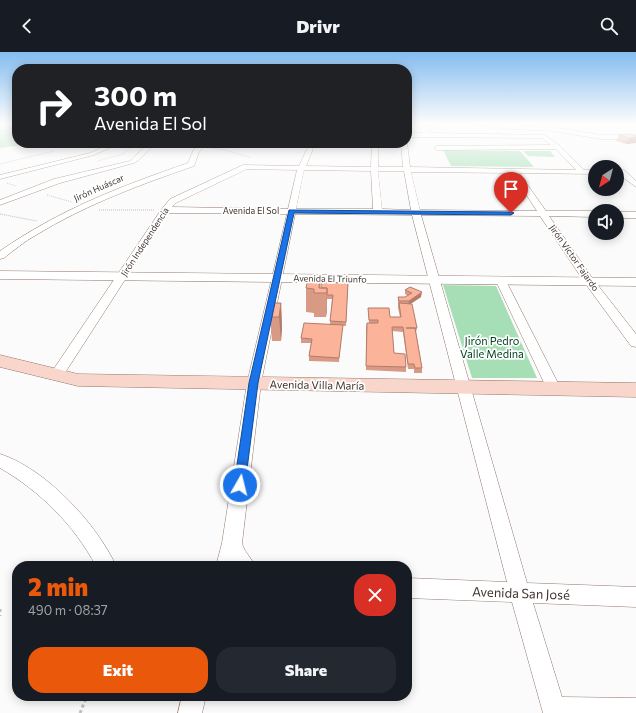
<!DOCTYPE html>
<meta charset="utf-8">
<style>
body{margin:0;font-family:Commissioner,sans-serif;background:#242831;color:#f1f3f6;height:100vh;display:flex;flex-direction:column;font-size:15px;white-space:nowrap}
*{box-sizing:border-box;margin:0}
p{font-size:13px;color:#9ea1a6}
.icon{flex:none;width:22px;height:22px;fill:none;stroke:currentColor;stroke-width:2;stroke-linecap:round;stroke-linejoin:round}
.map{position:relative;flex:1;overflow:hidden}
.sheet{position:absolute;left:12px;top:509px;width:400px;height:140px;display:flex;flex-direction:column;background:#171b24;border-radius:16px;box-shadow:0 2px 10px #0003}
.sheet>*{flex:none}
.top-card{position:absolute;left:12px;top:12px;width:400px;height:84px;border-radius:16px;box-shadow:0 2px 10px #0003;background:#202124;color:#fff;overflow:hidden}
.needle{width:26px;rotate:216deg}
.fabs{position:absolute;left:588px;top:108px;display:grid;gap:8px}
.fabs a{display:grid;place-items:center;width:36px;height:36px;border-radius:50%;background:#171b24;box-shadow:0 2px 10px #0003;font-size:20px}
.pin{position:absolute;display:grid;place-items:center;width:34px;height:34px;color:#fff;margin:-41px -17px;border-radius:50% 50% 50% 0;rotate:-45deg;box-shadow:0 0 4px #0007}
.pin .icon{rotate:45deg}
.me{position:absolute;width:44px;margin:-22px;rotate:8deg;stroke-linejoin:round;filter:drop-shadow(0 0 3px #0008)}
.turn{display:flex;align-items:center;gap:14px;height:84px;padding:0 16px;font-size:18px}
.turn .icon{width:52px;height:52px;stroke-width:2.5}
.turn b{display:block;font-size:28px;line-height:34px}
.round{display:grid;place-items:center;flex:none;width:42px;height:42px;border-radius:16px;background:#242831}
.headline{display:flex;align-items:center;justify-content:space-between;height:68px;padding:0 16px}
h1{font-size:24px;font-weight:800;line-height:30px;color:#ea580c}
.cta{display:flex;gap:8px;margin-top:auto;padding:8px 16px}
.cta a{flex:1;height:46px;border-radius:16px;background:#ea580c;color:#fff;font-size:16px;font-weight:800;line-height:46px;text-align:center}
.cta a+a{background:#242831;color:#f1f3f6}
header{display:flex;justify-content:space-between;align-items:center;height:52px;padding:0 16px;background:#171b24;font-size:18px;font-weight:800}
.map>svg:first-child{display:block}
.green{fill:#a6dfb5}
.lines{fill:none;stroke-linecap:round;stroke-linejoin:round}
.minor-casing{stroke:#927868;stroke-width:1}
.tertiary-casing{stroke:#927868;stroke-width:1}
.secondary-casing{stroke:#927868;stroke-width:1}
.path-far1{stroke:#c0bdbb;stroke-width:1;stroke-dasharray:1 1;stroke-linecap:butt}
.path{stroke:#c0bdbb;stroke-width:3;stroke-dasharray:3 3;stroke-linecap:butt}
.minor{fill:#fff;fill-rule:evenodd}
.tertiary{fill:#fff;fill-rule:evenodd}
.secondary{fill:#f9d6cb;fill-rule:evenodd}
.wall{fill:#d89a84}
.shaded-wall{fill:#b07d6c}
.building{fill:#fbb39a;stroke:#b07d6c}
.route{fill:#1a73e8;stroke:#114b97}
.labels{text-anchor:middle;stroke-width:3.5;stroke-linejoin:round;paint-order:stroke}
.far-street-label{font-size:9px;fill:#40352e;stroke:#fff}
.park-label{font-size:11px;fill:#00411e;stroke:#fff}
.street-label{font-size:11px;fill:#40352e;stroke:#fff}
.near-street-label{font-size:13px;fill:#40352e;stroke:#fff}
</style>
<header><svg class="icon" aria-label="back" viewBox="0 0 24 24"><path d="M15 5l-7 7 7 7"/></svg>Drivr<svg class="icon" aria-label="search" viewBox="0 0 24 24"><circle cx="10" cy="10" r="6"/><path d="M15 15l6 6"/></svg></header>
<div class="map">
<svg width="636" height="661" viewBox="0 0 636 661">
<rect width="100%" height="100%" fill="#fbfbfb"/>
<path class="green" d="M0,71h17v20h18l-35,5z
M443,98l77,1 14,16 -83,-1z
M523,99h27l5,6 -27,-1z
M443,233l53,1 41,92h-65z"/>
<g class="lines">
<defs>
<path id="minor" d="M439,71h8l-20,7 3,3 115,2 15,11 24,24h11v4l-76,-1 27,38h49v6l-46,-1 44,63 43,55v13l-5,-1 -46,-63 -45,-67 -119,-1 106,368 109,4v20l-103,-4 29,94 74,1v15h-93l-31,-111 -105,-4v-20l100,4 -95,-367 -117,-1 -34,169 -19,160c2,9 9,14 13,23h-39l6,-23 25,-160 40,-169 -119,-1 -107,166 -5,1 -5,-1 -2,-3 112,-166 9,-11 73,-34 56,1 8,-17 3,-2 3,2 -7,17 65,1 1,-24h6v24h25l-2,-24h6l3,24 166,3 -20,-21 -119,1 -3,-2 3,-2 114,-1 -9,-7 -135,-1v-4h17l-4,-4 1,-1zM247,117l50,1 -9,39 -116,-2 4,-4zM304,118l67,1 2,38h-77zM378,119h26l7,39 -29,-1zM411,120l101,1 25,38 -117,-1z
M474,71l79,4 48,8h35v4h-35l-48,-8 -43,-2 -33,-4z
M112,91h8l-26,12 -94,24v-4l90,-22z
M149,91h7l-17,17 -5,3 -74,20 -60,22v-5l54,-21 76,-18z
M200,91h7l-8,9 -5,14c-55,19 -109,39 -158,69 -11,6 -22,15 -32,23l-4,1v-8c59,-41 121,-65 188,-88l5,-12z
M618,118h6l12,11v6l-18,-13z
M617,160h19v6h-19z
M501,226l5,3 55,108 -2,3 -5,2 -5,-2 -2,-3 -51,-108z
M0,402c45,14 97,70 116,112h-20c-22,-41 -56,-75 -96,-98z
M182,644h24l-4,17h-24z"/>
<path id="tertiary" d="M0,219l636,7v8l-636,-7z"/>
<path id="secondary" d="M0,303l78,19 558,9v14l-558,-11 -78,-19z"/>
</defs>
<use href="#minor" class="minor-casing"/>
<use href="#tertiary" class="tertiary-casing"/>
<use href="#secondary" class="secondary-casing"/>
<path class="path-far1" d="M211,96l15,2 25,8
M98,109l25,-7 13,-11
M0,112l54,-13
M7,131l9,3
M47,143l25,7
M99,158h55
M0,162l37,7"/>
<path class="path" d="M0,557v7
M80,661l7,-17"/>
<use href="#minor" class="minor"/>
<use href="#tertiary" class="tertiary"/>
<use href="#secondary" class="secondary"/>
</g>
<path class="wall" d="M619,83l17,1v7l-10,1 -10,-3z
M320,226v10l28,-5 -2,43h-4l-3,36 -30,-1v-5l2,-13h-10v-5l29,-14 2,-25h-5l-1,18h-12v-4l-8,-1v-24z
M405,238l16,7 -10,7 6,24 -1,4 6,36v5h-8v-4h-6l-5,-37 -11,-1 2,22 12,14v5l-40,-2v-43l1,-4h2l-1,-15 22,9h10l-2,-9v-11h7l3,-1 -3,-2z
M281,251l1,25 -1,13h-9l-2,-24z"/>
<path class="shaded-wall" d="M636,85v6l-10,1 3,-6z
M327,236v24l-1,5 1,-24z
M422,240l-1,5 -13,8 1,-4z
M281,251l1,25 -1,13 -2,-24z"/>
<path class="building" d="M628,82l8,2v1l-7,1 -10,-3z
M308,226h12l-1,10h8v5h-13v-4l-8,-1z
M321,230l27,1 -2,39 -16,-1 3,-26h-6v-7h-6z
M410,235l12,5 -13,9h-10l-1,-4h7l7,-4 -7,-3z
M272,251h9l-2,14h-9z
M399,251l13,1 5,24h-11h9l7,40h-7l-1,-4h-6l-5,-37h-11l2,26 11,1 1,13 -40,-1 1,-43h11v-3h-9l-1,-12h21l1,9h11z
M304,271l39,2 -4,33 -30,-2 3,-17 -11,-1z"/>
<linearGradient id="sky" x2="0" y2="1"><stop stop-color="#84bcef"/><stop offset="0.44" stop-color="#fdfdfd"/><stop offset="1" stop-color="#fdfdfd" stop-opacity="0"/></linearGradient>
<rect width="636" height="163" fill="url(#sky)"/>
<path class="route" d="M289,158l222,2 3,1 -3,2 -217,-2 -36,170 -13,102 -2,3 -3,1 -4,-1 -2,-3 15,-102z"/>
<g class="labels">
<g class="far-street-label">
<text transform="translate(99 136) rotate(-24)" y="3">Jirón Huáscar</text>
<text x="251" y="162">Avenida El Sol</text>
<text transform="translate(145 190) rotate(-57)" y="3">Jirón Independencia</text>
<text transform="translate(574 206) rotate(55)" y="3">Jirón Víctor Fajardo</text>
<text transform="translate(330 227) rotate(1)" y="3">Avenida El Triunfo</text>
</g>
<g class="park-label">
<text x="492" y="293">Jirón Pedro<tspan x="492" dy="13">Valle Medina</tspan></text>
</g>
<g class="street-label">
<text transform="translate(317 333) rotate(1)" y="4">Avenida Villa María</text>
</g>
<g class="near-street-label">
<text transform="translate(521 541) rotate(2)" y="5">Avenida San José</text>
</g>
</g>
</svg>
<div class="fabs">
<a><svg class="needle" viewBox="-14 -14 28 28"><path d="M0-13l5 13h-10z" fill="#e53935"/><path d="M0 13l5-13h-10z" fill="#9ea1a6"/></svg></a>
<a><svg class="icon" aria-label="sound" viewBox="0 0 24 24"><path d="M4 9h4l5-4v14l-5-4H4zM17 9q2 3 0 6"/></svg></a>
</div>
<div class="pin" style="left:511px;top:161px;background:#d93025"><svg class="icon" aria-label="arrive" viewBox="0 0 24 24"><path d="M6 21V4h12l-3 4 3 4H6"/></svg></div>
<svg class="me" style="left:240px;top:433px" viewBox="-20 -20 40 40"><circle r="17" fill="#1a73e8" stroke="#fff" stroke-width="3"/><path d="M0-11L8 9 0 5-8 9z" fill="#fff"/></svg>
<div class="top-card">
<div class="turn"><svg class="icon" aria-label="right" viewBox="0 0 24 24"><path d="M7 20v-9h11M14 6l5 5-5 5"/></svg><div><b>300 m</b>Avenida El Sol</div></div>
</div>
<section class="sheet">
<div class="headline"><div><h1>2 min</h1><p>490 m · 08:37</p></div><a class="round" style="background:#d93025;color:#fff"><svg class="icon" aria-label="close" viewBox="0 0 24 24"><path d="M6 6l12 12M18 6L6 18"/></svg></a></div>
<div class="cta"><a>Exit</a><a>Share</a></div>
</section>
</div>
